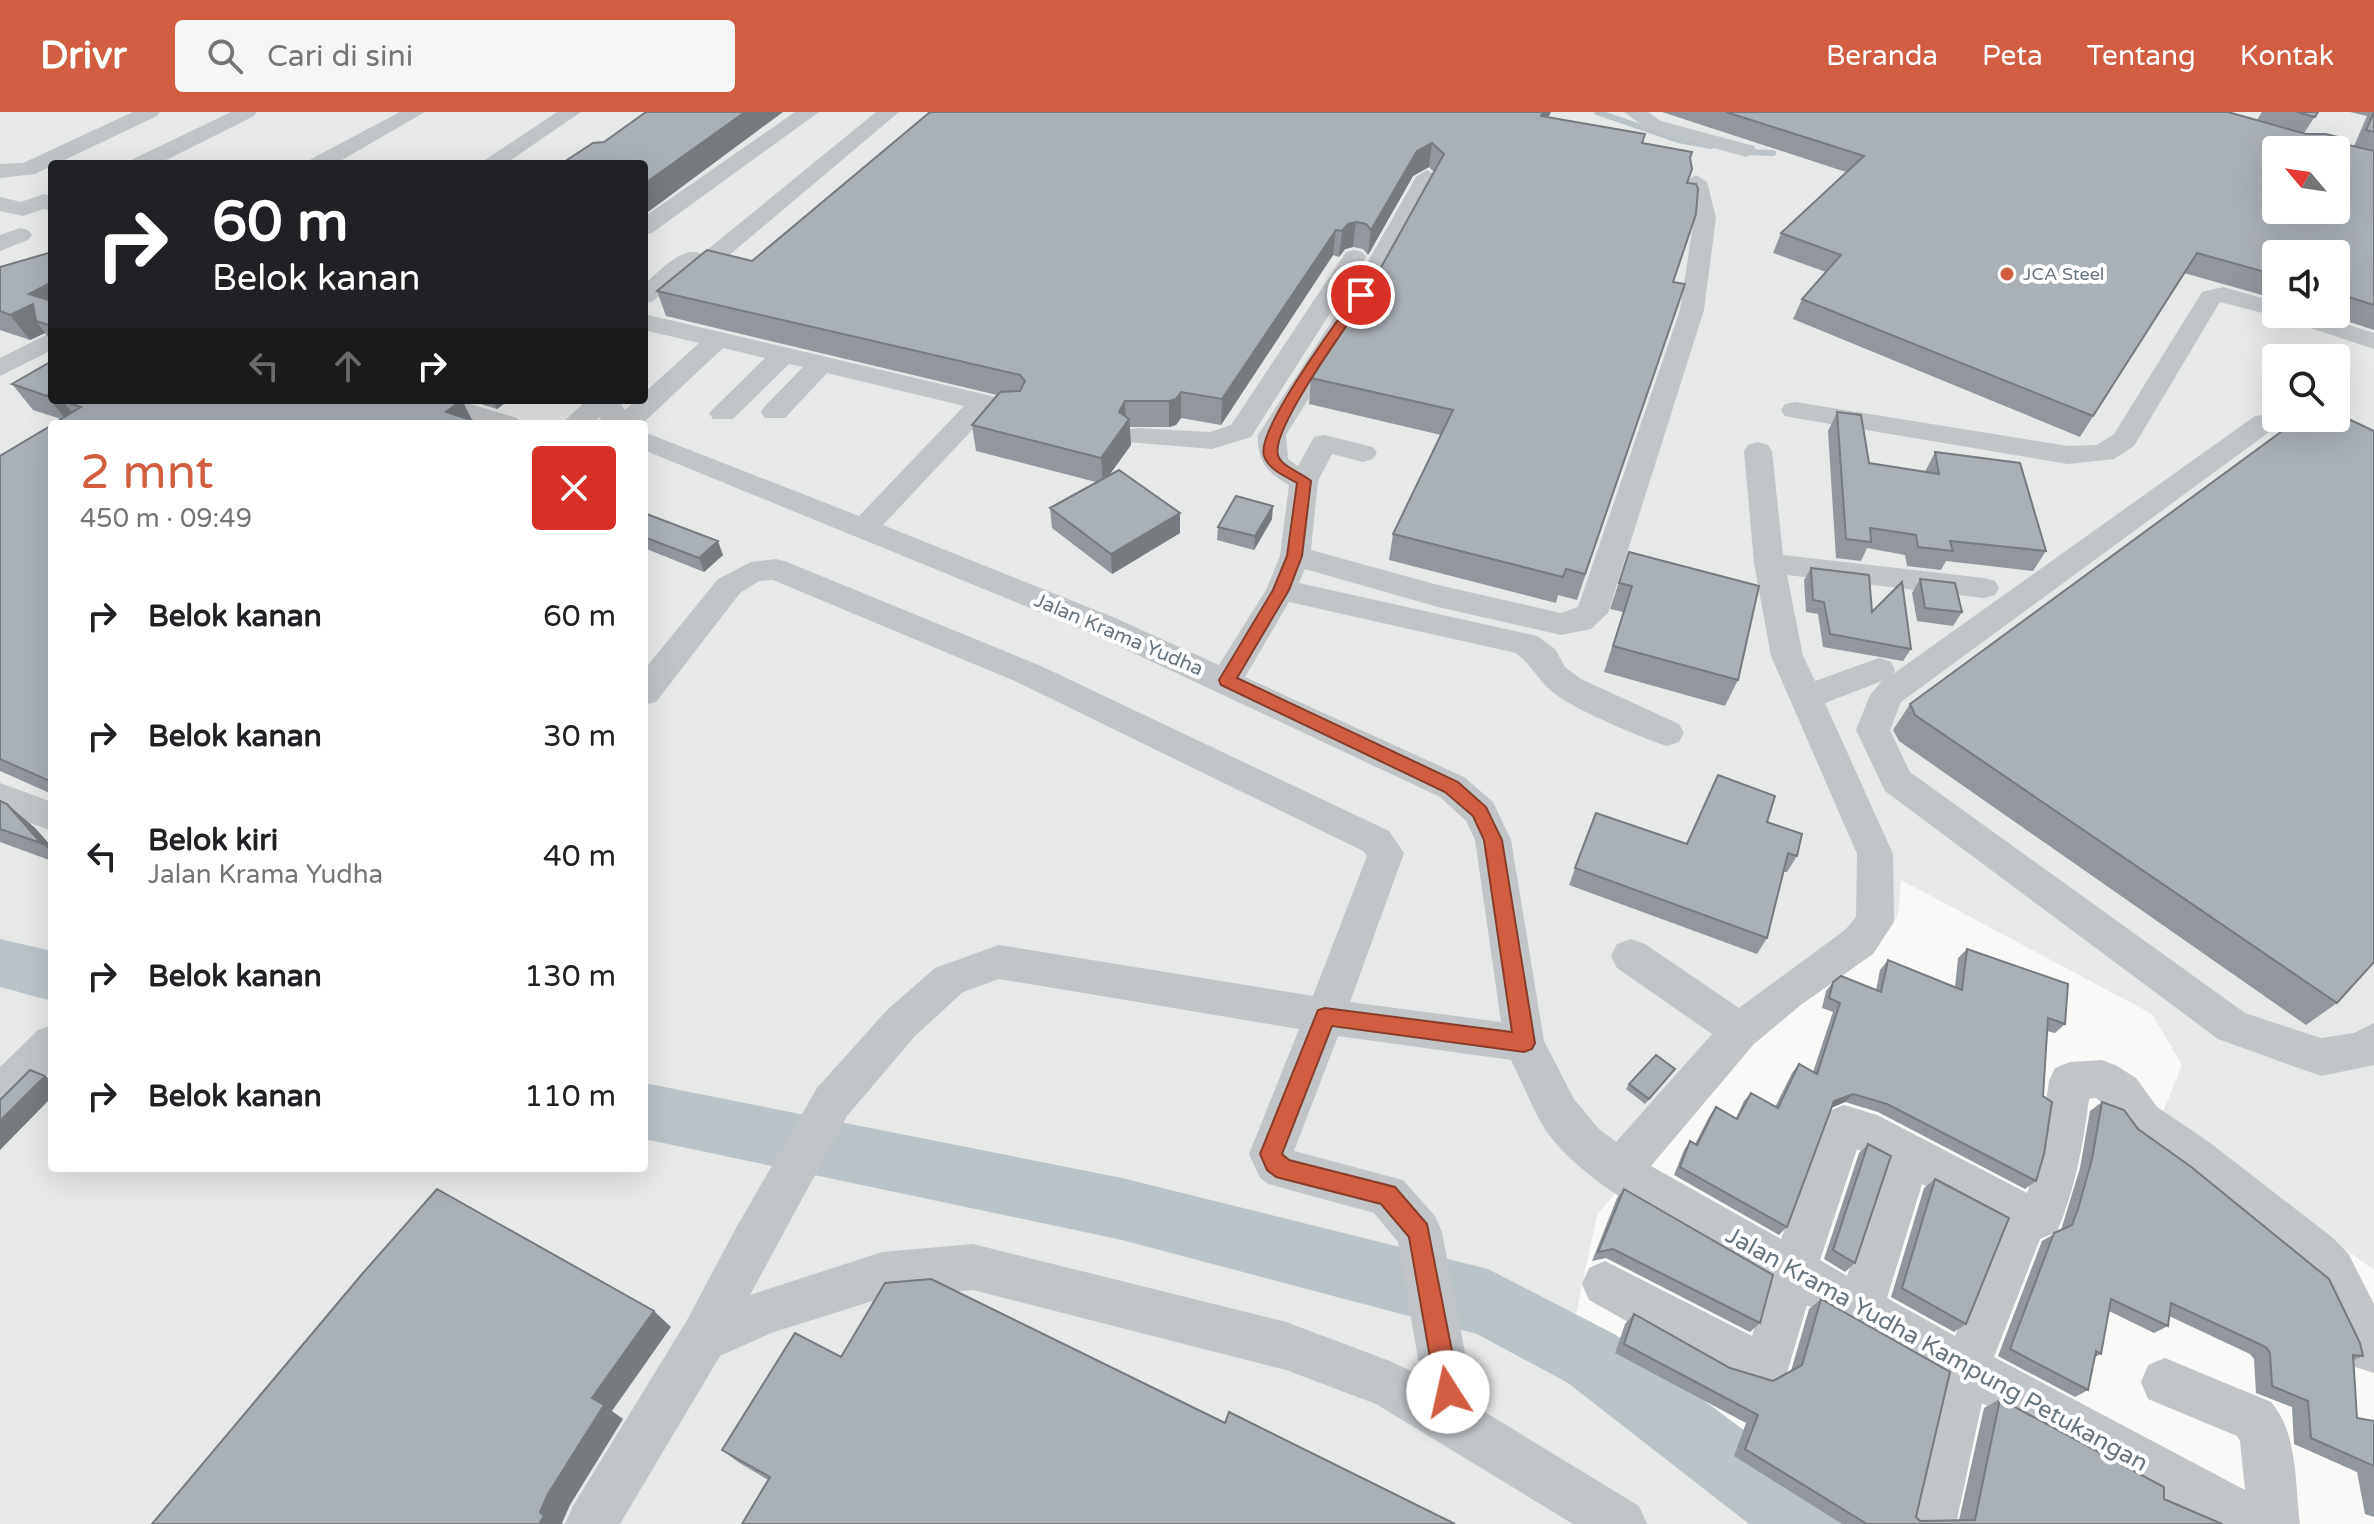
<!DOCTYPE html>
<html lang="id">
<meta charset="utf-8">
<style>
body{margin:0;font-family:"Varela Round",sans-serif;background:#f6f6f6;color:#202124;height:100vh;display:flex;flex-direction:column;font-size:30px;white-space:nowrap}
*{box-sizing:border-box;margin:0}
p{font-size:26px;color:#757577}
.icon{flex:none;width:44px;height:44px;fill:none;stroke:currentColor;stroke-width:2;stroke-linecap:round;stroke-linejoin:round}
.map{position:relative;flex:1;overflow:hidden}
.details{position:absolute;left:48px;top:308px;width:600px;height:752px;display:flex;flex-direction:column;background:#fff;border-radius:8px;box-shadow:0 8px 32px #0002}
.details>*{flex:none}
.banner{position:absolute;left:48px;top:48px;width:600px;height:244px;border-radius:8px;box-shadow:0 8px 32px #0002;background:#202124;color:#fff;overflow:hidden}
.needle{width:52px;rotate:299deg}
.buttons{position:absolute;left:2262px;top:24px;display:grid;gap:16px}
.buttons a{display:grid;place-items:center;width:88px;height:88px;border-radius:8px;background:#fff;box-shadow:0 8px 32px #0002;font-size:40px}
.pin{position:absolute;display:grid;place-items:center;width:68px;height:68px;color:#fff;margin:-34px;border:4px solid #fff;border-radius:50%;box-shadow:0 2px 8px #0007}
.me{position:absolute;width:88px;margin:-44px;rotate:350deg;stroke-linejoin:round;filter:drop-shadow(0 0 6px #0008)}
.turn{display:flex;align-items:center;gap:28px;height:168px;padding:0 32px;font-size:36px}
.turn .icon{width:104px;height:104px;stroke-width:2.5}
.turn b{display:block;font-size:56px;line-height:68px}
.lanes{display:flex;align-items:center;height:76px;padding:0 32px;background:#0003;justify-content:center;gap:40px;direction:ltr}
.lanes .off{opacity:.35}
.round{display:grid;place-items:center;flex:none;width:84px;height:84px;border-radius:8px;background:#f6f6f6}
.summary{display:flex;align-items:center;justify-content:space-between;height:136px;padding:0 32px}
h1{font-size:48px;font-weight:600;line-height:60px;color:#d15e40}
ul{padding:0;list-style:none}
li{display:flex;align-items:center;gap:24px;height:120px;padding:0 32px}
li div{flex:1}
li b{display:block;font-size:30px}
li em{font-style:normal}
header{display:flex;align-items:center;gap:48px;box-sizing:border-box;height:112px;padding:0 40px;background:#d15e40;color:#fff}
header strong{font-size:38px}
nav{display:flex;gap:44px;margin-inline-start:auto;font-size:28px}
.search{width:560px;height:72px;background:#f6f6f6;display:flex;align-items:center;gap:20px;box-sizing:border-box;padding:0 28px;border-radius:8px;color:#757577;font-size:30px}
.map>svg:first-child{display:block}
.built{fill:#e7e8e8;fill-rule:evenodd}
.lines{fill:none;stroke-linecap:round;stroke-linejoin:round}
.stream{stroke:#bac4c8;stroke-width:6}
.river{fill:#bac4c8;fill-rule:evenodd}
.minor{fill:#c1c5c8;fill-rule:evenodd}
.wall{fill:#91979d}
.shaded-wall{fill:#767b7f}
.building{fill:#a9b0b6;stroke:#767b7f;stroke-width:2;fill-rule:evenodd}
.route{fill:#d15e40;stroke:#883d2a;stroke-width:2}
.poi-dot{fill:#d15e40;stroke:#fff;stroke-width:3}
.labels{text-anchor:middle;stroke-width:8;stroke-linejoin:round;paint-order:stroke}
.far-poi-label{font-size:18px;fill:#67757f;stroke:#fff;text-anchor:start}
.street-label{font-size:20px;fill:#67757f;stroke:#fff}
.near-street-label{font-size:24px;fill:#67757f;stroke:#fff}
</style>
<header>
<strong>Drivr</strong>
<div class="search"><svg class="icon" aria-label="search" viewBox="0 0 24 24"><circle cx="10" cy="10" r="6"/><path d="M15 15l6 6"/></svg>Cari di sini</div>
<nav><a>Beranda</a><a>Peta</a><a>Tentang</a><a>Kontak</a></nav>
</header>
<div class="map">
<svg width="2374" height="1412" viewBox="0 0 2374 1412">
<rect width="100%" height="100%" fill="#f9f9f8"/>
<path class="built" d="M0,0h2374v1158l-213,-153 21,-52 -30,-51 -251,-134 -3,36 -54,58 -105,76 -142,165 -25,119 244,190h-1816zM2276,38h60v60h-60zM52,52h592v236h-592zM2276,142h60v60h-60zM2276,246h60v60h-60zM52,312h592v744h-592z"/>
<g class="lines">
<path class="stream" d="M1597,0l81,28 33,6
M1741,40l32,1"/>
<path class="river" d="M0,827l52,12v50l-52,-14z
M644,971l478,95 366,91 128,66 219,163 11,26h-97l-181,-141 -91,-49 -355,-94 -478,-101z"/>
<path class="minor" d="M133,0h27l-3,4 -122,58 -35,4v-14l23,-1z
M231,0h26l-3,4 -96,48h-28l3,-5z
M400,0h25l-90,52h-27l3,-5z
M557,0h24l-76,52h-26z
M795,0h24l-167,121 -8,2v-18z
M876,0h23l-210,177 -9,2 -10,-4 -17,14 -9,2v-19c16,-12 38,-40 58,-30z
M1624,0h24l13,9 93,25 3,5 -11,6 -99,-28z
M1427,58l11,7 -65,118 -87,140 2,24 10,7 16,-29 10,-2 49,12 4,6 -4,6 -10,3 -31,-8 -14,27 -7,69 127,35 123,28 17,-6 102,-297 14,-92 -9,-36 11,-7 11,7 9,36 -12,92 -96,303 -17,16 -30,6 -123,-28 -133,-38 -6,14 238,53 18,13 10,18 16,12 98,45 5,9 -5,9 -12,4c-25,-8 -94,-37 -113,-53 -16,-12 -22,-28 -38,-40l-227,-51 -44,75 219,100 29,25 18,38 33,201 30,58 24,29 18,14 96,-108 -95,-66 -6,-12 6,-12 14,-5 14,5 94,64 106,-78 11,-13 1,-63 -86,-198 -17,-93 -10,-112 4,-6 10,-3 10,3 4,6 11,104 201,23 11,3 4,7 -4,7 -11,3 -197,-23 16,81 12,25 64,-23 12,4 4,8 -2,4 362,-258 21,-3v5h47l51,18v18l-57,-21 -45,-3 -371,272 -11,28 20,42 335,241 76,25 33,-5 20,-10v42l-53,11 -103,-37 -333,-248 -29,-61 14,-35 12,-14 -57,22 68,151 1,68 -21,32 -71,50 -48,40 -103,122 130,73 48,-128 15,-6 33,10 150,78 10,-30 12,-82 6,-13 15,-6 32,-2 15,6 19,12 21,29 52,35 124,96 15,15 26,51v69l-19,-6 -39,-82 -15,-15 -122,-98 -52,-37 -21,-29 -10,-8 -7,1c-6,47 -14,90 -32,133l-17,7 -46,118 251,133 -5,-49 -3,-5 -89,-37 -7,-17 7,-17 17,-7 106,44c27,31 24,82 29,122h-95l-223,-121 -26,121h-52l35,-145 -132,-74 -20,68 -25,14 -41,-13 -132,-74 -7,-16 7,-16 16,-7 147,75 15,-54c-64,-38 -186,-94 -224,-156 -12,-21 -21,-44 -32,-66l-173,-24 -44,115 109,29 32,36 7,16 33,174 164,100 8,18h-74l-197,-120 -90,-34 -313,-80 -91,8 -111,35 -51,23 -100,168h-55l8,-18 113,-184 50,-94 81,-140 70,-78 48,-42 64,-23 314,51 54,-140 -4,-5 -346,-169 -244,-102 -14,1 -19,12 -84,109 -12,3v-35l74,-91 33,-17 25,-3 11,3 254,104 348,165 15,22 -54,149 151,20 -26,-182 -9,-19 -26,-24 -349,-164 -447,-183v-18l215,84 105,-110 -137,-33 -42,45h-20l-4,-6 4,-6 38,-39 -14,-3 -56,55h-20l-4,-6 56,-55 -42,-10 -81,76h-40l-2,-7 -9,7h-30l26,-24h31l7,10 11,-10h8v-7l55,-50 -55,-13v-16l377,89 4,6 -4,6 -10,2 -22,-5 -106,113 230,92 106,48 47,-75 14,-34 9,-71c-22,-12 -32,-24 -31,-50l91,-140 67,-118zM999,867l300,50 -50,125 11,24 8,6 106,29 24,29 23,134 -31,-15 -104,-39 -313,-78 -91,8 -132,43 97,-179 68,-80 48,-44zM1857,1037l28,15 -38,112 -27,-16zM1922,1072l78,42 -45,110 -68,-38z
M44,82l8,2v15l-8,-2 -21,7 -23,-5v-14l21,5z
M20,116l8,2 4,5 -4,5 -28,11v-16z
M1354,138l8,2 4,5 -115,180 -39,12 -85,-7 -4,-6 4,-6 10,-2 73,4 21,-7 115,-173z
M2223,175l53,15v12h39l59,19v16l-96,-32 -58,-15 -86,144 -20,13 -46,5 -273,-46 -10,-2 -4,-6 4,-6 10,-2 273,44 29,-1 17,-11 88,-142z
M52,220v18l-52,26v-18z
M416,288h41l60,18 4,6h-42l-59,-18z
M0,671l52,19v29l-52,-19z
M52,913v46l-37,38 -15,5v-47l38,-37z"/>
</g>
<path class="wall" d="M1662,0h566l29,8 5,-8h56l-14,21 50,13 13,-30 -17,-4h24v218l-49,-16h11v-60h-60v45l-92,-26 -104,164 -287,-118 9,-20 24,-27 -53,-19 8,-20 65,-61z
M1548,5l95,26 47,17 2,9 -4,14 -15,99 12,2 -108,316 -19,-5 -2,8 -167,-43 4,-26 48,-99 -132,-31 2,-26 68,-107 55,-99 -5,-5 -16,9 -45,79 -5,-6 -10,-2 -8,2 -6,8 -6,-2 -112,170 -40,-7 -5,7 -7,2h-39l1,18 -22,30 71,38v20l-68,41 -60,-46 -2,-20 46,-26 -120,-31 -4,-26 25,-30 -331,-79 -9,-25 95,-30z
M52,140v90l-7,-9 -15,7 -30,-10v-63z
M52,249v39h409l-400,19 -28,-9 -21,-26z
M467,288h42l-12,9z
M1837,300l32,51 56,9 10,-20 111,99 -13,20 -87,-10 -5,9 -34,-4 -2,-11 -38,-7 -6,13 -25,-3 -8,-127z
M52,313v369l-52,-23v-315z
M644,401l79,42 -19,17 -60,-24z
M1272,407l-18,31 -37,-10 1,-13z
M1629,440l109,128 -13,26 -121,-34 19,-60 -13,-3z
M1811,456l61,44 39,37 -8,12 -80,-14 -5,-33 -12,-2 -2,-32z
M1920,467l42,33 -9,14 -36,-5 -5,-28z
M1910,592l427,299 -31,22 -407,-284 -6,-11z
M1718,663l49,47 30,34 -10,16h-3l-17,66 -10,16 -188,-69 20,-55 97,14z
M0,689l7,3 28,24 17,19v14l-52,-19z
M1967,837l98,75 -10,9 -8,-2 -11,150 -11,8 -147,-77 -33,-10 -14,6 -44,119 -8,8 -105,-60 10,-25 6,-9 5,3 15,-29 6,-8 20,11 8,-17 7,-8 24,14 17,-34 7,-9 14,8 20,-60 -11,-4 4,-17 7,-9 43,8 4,-20 8,-10 67,27 3,-29z
M1675,957l-30,35 -19,-15 3,-5z
M2102,990l36,27 225,227 -10,4 4,58 17,3v96l-9,-3 -8,-42 -63,-28 -2,-37 -36,-14 -2,-34 -4,-5 -81,-38 -1,10 -14,7 -45,-22 -8,43 -6,3 -7,33 -13,7 -77,-41 44,-115 19,-11 19,-62 10,-57z
M1868,1032l-13,119 -10,9 -21,-13 35,-106z
M1935,1067l31,145 -12,8 -63,-35 33,-109z
M1624,1077l136,134 -10,9 -144,-74 -14,3 25,-63z
M1821,1187l95,218 4,4 39,-1 25,-112 16,-9 164,100 58,25h-380l-108,-68 12,-33 -131,-70 10,-29 9,-10 96,54 43,13 18,-10 18,-62z
M841,1245l384,66 -457,57 -30,-18 -16,-12z"/>
<path class="shaded-wall" d="M745,0h38l-139,103v-31z
M1543,0h8l-15,28 5,-24z
M1432,31l-3,24 -16,9 -45,79 3,-25 46,-79z
M1356,110l-3,25 -8,2 -6,8 3,-26 6,-7z
M1336,118l-3,25 -112,170 1,-26z
M52,170v35l-23,-23z
M33,192l3,17 9,12 -15,7 -20,-25z
M52,278v10h46l-17,7 -18,-6 11,14 -6,7 -21,-26z
M1181,280v26l-5,7 -7,2v-26z
M462,288l12,24 -28,-12z
M493,288h16l-12,9z
M1125,289l1,23 3,-5 2,26 -28,39 -2,-26 18,-46z
M1273,394l-1,13 -18,31 1,-14z
M1180,401v20l-68,41 -1,-20z
M718,429l5,14 -19,17 -5,-14z
M7,692l28,24 17,19v5l-11,-9z
M45,964l7,4v17l-52,53v-29z
M1853,982l-8,8 -19,8 8,-9z
M654,1199l17,16 -59,84 11,8 -53,86 -8,18 1,1h-24l1,-12 52,-114z"/>
<path class="building" d="M646,0h99l-101,72v-20h-83l32,-21 11,-1z
M930,0h613l-2,4 104,18 -3,9 50,9 -2,6 2,11 -5,14 9,1 2,5 -2,25 -23,68 12,2 -100,290 -19,-5 -3,8 -170,-43 60,-124 -142,-32 68,-107 65,-117 -12,-11 -15,8 -46,79 -5,-6 -10,-2 -8,2 -6,7 -6,-1 -114,169 -41,-7 -5,7 -7,2h-44l-6,11 10,7 -28,39 -129,-33 28,-33 20,-1 5,-10 -5,-6 -363,-84 50,-41 45,11z
M1726,0h502l78,22h20l20,5 2,6 26,6v154l-38,-12v-39h-60v21l-79,-22 -104,163 -291,-117 39,-44 -60,-22 83,-77zM2276,38h60v60h-60z
M2297,0h21l-3,5z
M2374,0v20l-8,-2z
M52,140v30l-23,12 23,7v25l-16,-5 -3,-17 -23,11 -10,-4v-44z
M52,249v29l-5,6 -35,-12z
M86,288h376l-16,12 37,12h-430l28,-17 -18,-6z
M1837,300l24,3 8,48 70,11 -4,-22 85,11 26,88 -96,-10 3,10 -35,-4 -2,-12 -46,-7 1,14 -25,-3z
M2336,301l38,18v531l-37,41 -422,-288 -5,-11 390,-286h36z
M52,313v357l-52,-23v-303z
M1119,358l61,43 -69,41 -61,-46z
M1236,384l37,10 -18,30 -37,-9z
M644,401l74,28 -19,17 -55,-21z
M1629,440l130,34 -21,94 -125,-34 19,-60 -13,-3z
M1811,456l58,7 3,37 30,-30 9,67 -81,-15 -6,-32 -11,-2z
M1920,467l35,4 7,29 -37,-4z
M1718,663l57,21 -8,26 35,12 -5,22 -9,-3 -21,85 -192,-70 21,-55 91,31z
M0,689l7,3 34,39 -41,-14z
M1967,837l101,35 -3,40 -17,-6 -5,78 9,6 -8,52 -8,27 -149,-77 -34,-10 -19,7 -47,126 -107,-60 10,-26 7,4 19,-38 21,12 14,-26 27,15 21,-44 18,10 23,-71 -11,-5 4,-16 8,-6 40,16 7,-32 74,30z
M1656,943l19,14 -26,30 -20,-15z
M30,958l15,6 -45,45v-21z
M2102,990l22,8 14,19 52,37 139,113 31,64 3,13 -10,-1 4,63 17,3v45l-63,-28 -3,-37 -36,-15 -2,-33 -4,-6 -95,-44 -3,23 -57,-27 -10,55 -5,-3 -8,39 -78,-41 44,-116 18,-8 6,-16 14,-50z
M1868,1032l23,12 -36,107 -22,-13z
M1935,1067l74,39 -43,106 -64,-36z
M437,1077l217,122 -62,87 12,7 -56,89 -8,18 4,4 -5,8h-387l211,-251z
M1624,1077l149,86 -13,48 -147,-74 -15,3z
M931,1167l294,144 4,-11 226,112h-713l28,-47 -48,-27 73,-117 46,24 44,-74z
M1821,1187l129,73 -34,145 4,4 55,-1 25,-121 164,88v12l58,25h-355l-122,-75 13,-34 -134,-71 10,-30 96,54 43,13 29,-16z"/>
<path class="route" d="M1357,181l11,2c-18,26 -98,135 -90,160 3,12 25,18 33,26l-9,75 -13,34 -52,88 221,104 28,25 16,33 33,203 -3,6 -8,3 -192,-26 -50,128 7,6 106,27 32,37 33,168 -4,9 -8,3 -9,-3 -3,-9 -27,-155 -28,-33 -105,-27 -9,-7 -7,-16 58,-144 7,-2 187,24 -28,-192 -11,-24 -28,-24 -224,-107 -2,-5 54,-90 14,-34 10,-73c-12,-7 -28,-13 -33,-27 -9,-25 75,-137 93,-163z"/>
<circle class="poi-dot" cx="2007" cy="162" r="8"/>
<g class="labels">
<g class="far-poi-label">
<text x="2023" y="168">JCA Steel</text>
</g>
<g class="street-label">
<text transform="translate(1119 522) rotate(23)" y="7">Jalan Krama Yudha</text>
</g>
<g class="near-street-label">
<text transform="translate(1937 1237) rotate(29)" y="8">Jalan Krama Yudha Kampung Petukangan</text>
</g>
</g>
</svg>
<div class="buttons">
<a><svg class="needle" viewBox="-14 -14 28 28"><path d="M0-13l5 13h-10z" fill="#e53935"/><path d="M0 13l5-13h-10z" fill="#757577"/></svg></a>
<a><svg class="icon" aria-label="sound" viewBox="0 0 24 24"><path d="M4 9h4l5-4v14l-5-4H4zM17 9q2 3 0 6"/></svg></a>
<a><svg class="icon" aria-label="search" viewBox="0 0 24 24"><circle cx="10" cy="10" r="6"/><path d="M15 15l6 6"/></svg></a>
</div>
<div class="pin" style="left:1361px;top:183px;background:#d93025"><svg class="icon" aria-label="arrive" viewBox="0 0 24 24"><path d="M6 21V4h12l-3 4 3 4H6"/></svg></div>
<svg class="me" style="left:1448px;top:1280px" viewBox="-20 -20 40 40"><circle r="19" fill="#fff"/><path d="M0-13L10 11 0 6-10 11z" fill="#d15e40"/></svg>
<div class="banner">
<div class="turn"><svg class="icon" aria-label="right" viewBox="0 0 24 24"><path d="M7 20v-9h11M14 6l5 5-5 5"/></svg><div><b>60 m</b>Belok kanan</div></div>
<div class="lanes"><svg class="icon off" aria-label="left" viewBox="0 0 24 24"><path d="M17 20v-9H6M10 6l-5 5 5 5"/></svg><svg class="icon off" aria-label="ahead" viewBox="0 0 24 24"><path d="M12 20V5M6 11l6-6 6 6"/></svg><svg class="icon" aria-label="right" viewBox="0 0 24 24"><path d="M7 20v-9h11M14 6l5 5-5 5"/></svg></div>
</div>
<section class="details">
<div class="summary"><div><h1>2 mnt</h1><p>450 m · 09:49</p></div><a class="round" style="background:#d93025;color:#fff"><svg class="icon" aria-label="close" viewBox="0 0 24 24"><path d="M6 6l12 12M18 6L6 18"/></svg></a></div>
<ul>
<li><svg class="icon" aria-label="right" viewBox="0 0 24 24"><path d="M7 20v-9h11M14 6l5 5-5 5"/></svg><div><b>Belok kanan</b></div><em>60 m</em></li>
<li><svg class="icon" aria-label="right" viewBox="0 0 24 24"><path d="M7 20v-9h11M14 6l5 5-5 5"/></svg><div><b>Belok kanan</b></div><em>30 m</em></li>
<li><svg class="icon" aria-label="left" viewBox="0 0 24 24"><path d="M17 20v-9H6M10 6l-5 5 5 5"/></svg><div><b>Belok kiri</b><p>Jalan Krama Yudha</p></div><em>40 m</em></li>
<li><svg class="icon" aria-label="right" viewBox="0 0 24 24"><path d="M7 20v-9h11M14 6l5 5-5 5"/></svg><div><b>Belok kanan</b></div><em>130 m</em></li>
<li><svg class="icon" aria-label="right" viewBox="0 0 24 24"><path d="M7 20v-9h11M14 6l5 5-5 5"/></svg><div><b>Belok kanan</b></div><em>110 m</em></li>
</ul>
</section>
</div>
